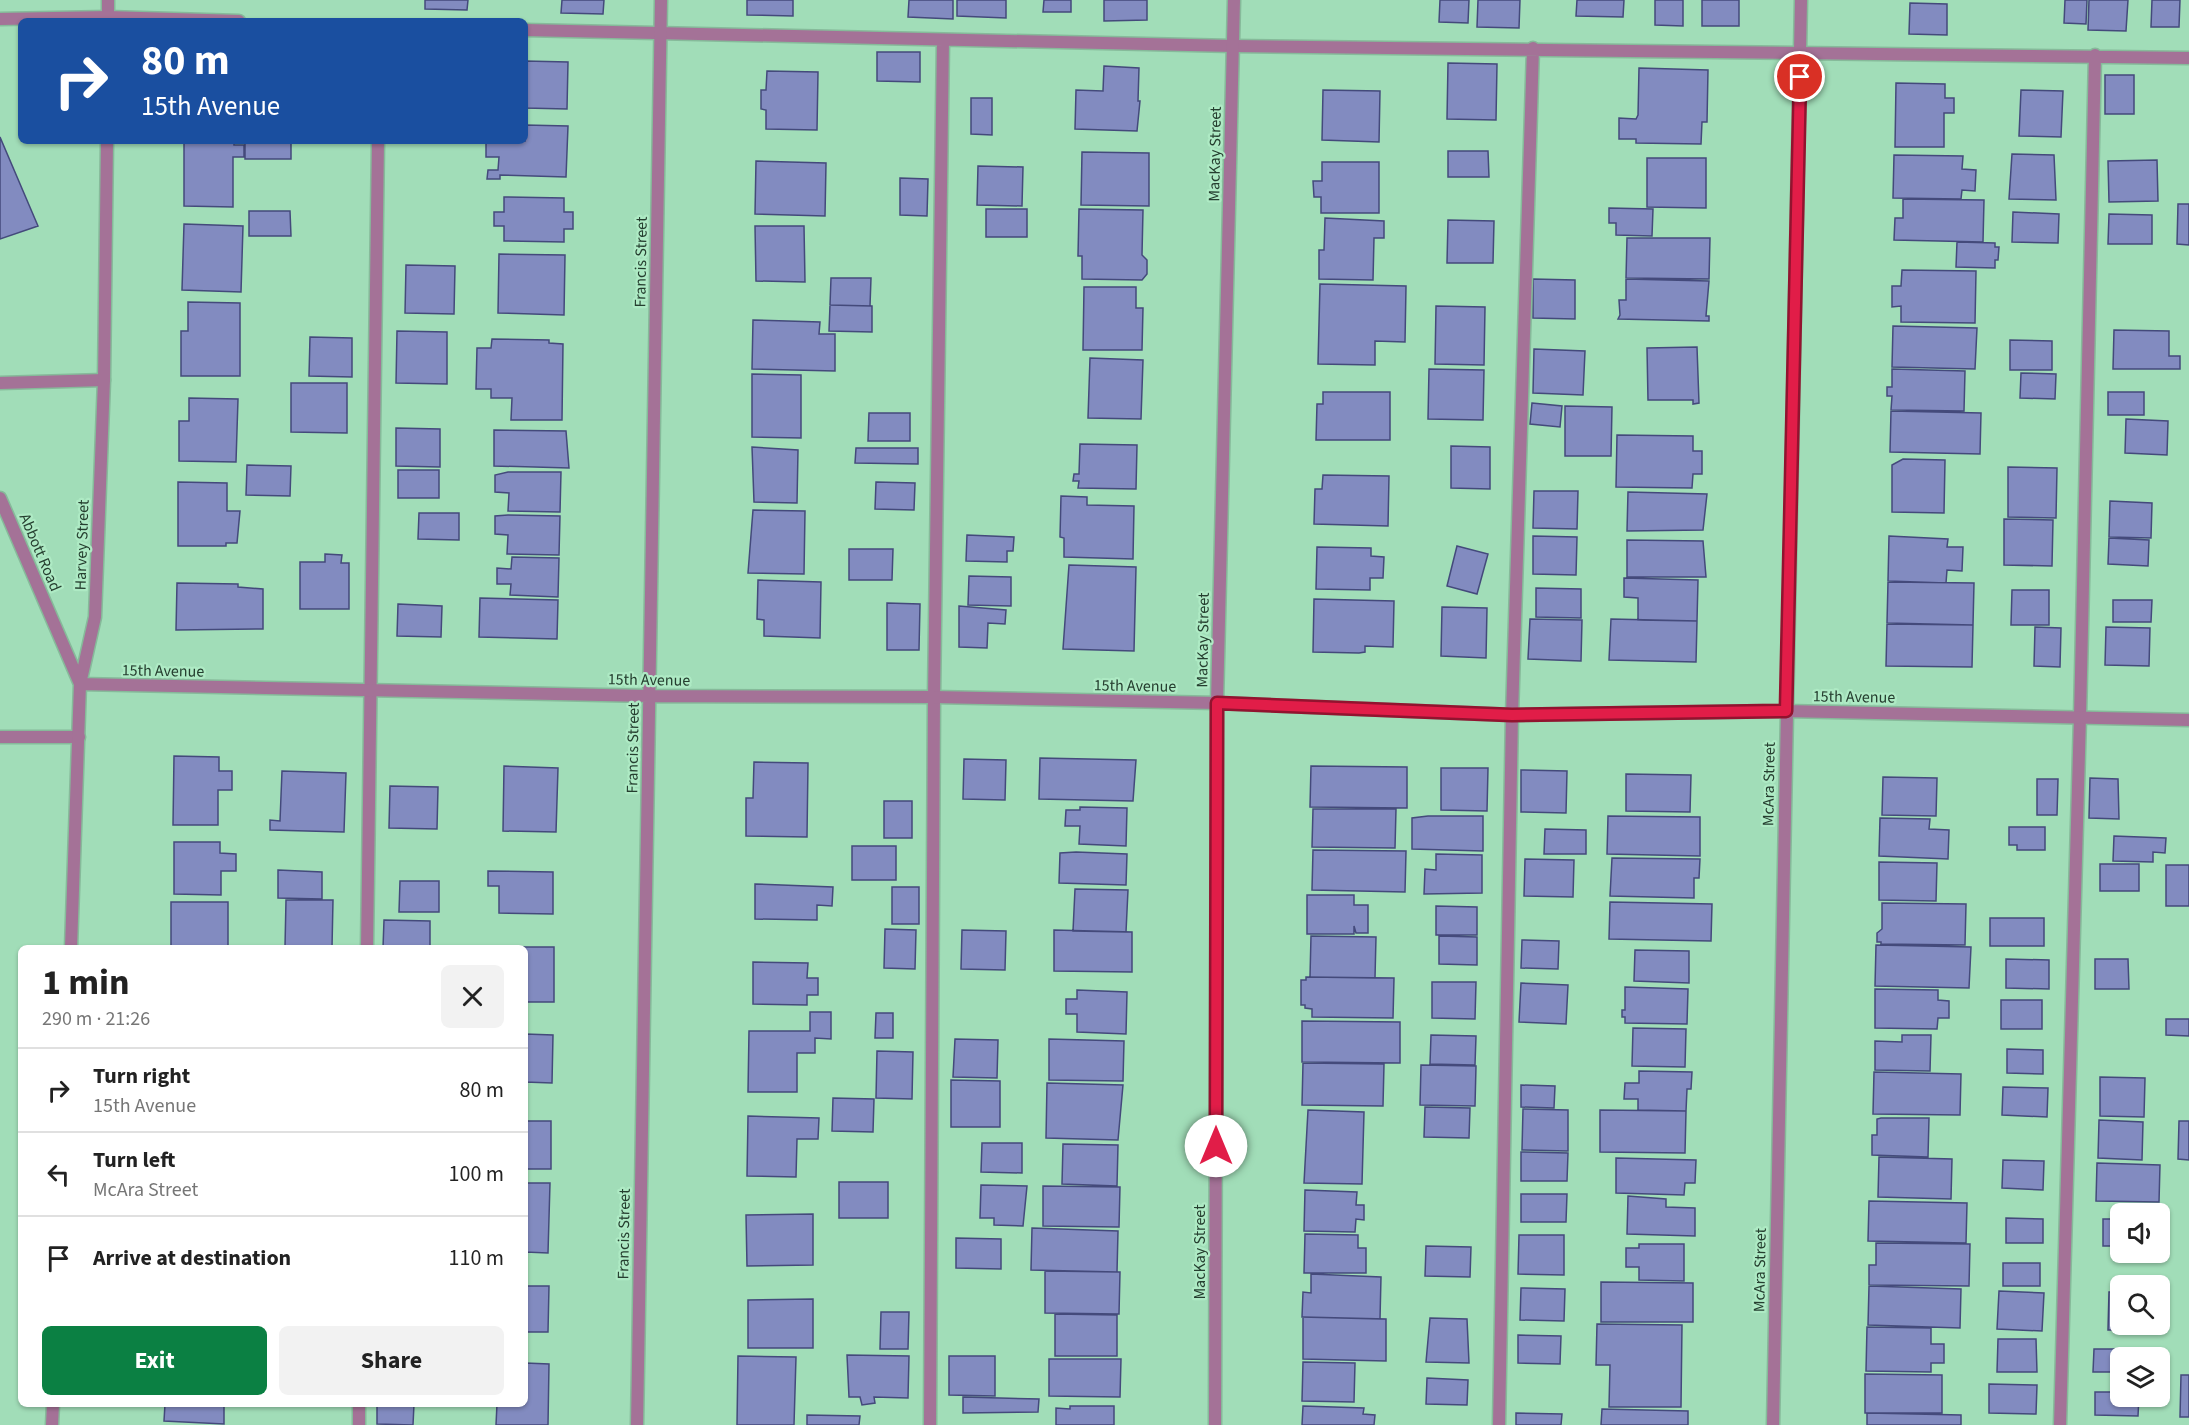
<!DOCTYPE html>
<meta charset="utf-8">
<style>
body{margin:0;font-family:"Source Sans 3",sans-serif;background:#f2f2f2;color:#222;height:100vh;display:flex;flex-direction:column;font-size:22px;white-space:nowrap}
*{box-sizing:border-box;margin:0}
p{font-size:20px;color:#767676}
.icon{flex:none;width:33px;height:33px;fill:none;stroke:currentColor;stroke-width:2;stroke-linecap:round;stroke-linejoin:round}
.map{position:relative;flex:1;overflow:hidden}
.details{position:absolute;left:18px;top:945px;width:510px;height:462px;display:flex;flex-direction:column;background:#fff;border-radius:9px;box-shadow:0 2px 4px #0004}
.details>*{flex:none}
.banner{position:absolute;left:18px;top:18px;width:510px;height:126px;border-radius:9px;box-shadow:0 2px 4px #0004;background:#1a4fa0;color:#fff;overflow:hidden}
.controls{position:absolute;left:2110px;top:1203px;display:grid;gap:12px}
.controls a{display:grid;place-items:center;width:60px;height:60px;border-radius:9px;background:#fff;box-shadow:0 2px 4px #0004;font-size:30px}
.pin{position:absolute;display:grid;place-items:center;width:51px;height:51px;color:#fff;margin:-26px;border:3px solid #fff;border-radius:50%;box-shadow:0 2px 6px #0007}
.me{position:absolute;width:66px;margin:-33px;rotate:0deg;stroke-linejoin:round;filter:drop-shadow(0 0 4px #0008)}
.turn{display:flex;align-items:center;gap:21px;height:126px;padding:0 24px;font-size:27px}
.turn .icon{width:78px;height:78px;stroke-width:2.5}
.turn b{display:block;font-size:42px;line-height:51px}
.round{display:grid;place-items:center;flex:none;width:63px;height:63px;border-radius:9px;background:#f2f2f2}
.overview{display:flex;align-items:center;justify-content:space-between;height:102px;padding:0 24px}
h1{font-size:36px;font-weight:700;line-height:45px}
.primary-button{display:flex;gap:12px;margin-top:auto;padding:12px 24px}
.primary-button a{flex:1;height:69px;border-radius:9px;background:#0b8043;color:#fff;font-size:24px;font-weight:700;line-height:69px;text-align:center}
.primary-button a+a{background:#f2f2f2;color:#222}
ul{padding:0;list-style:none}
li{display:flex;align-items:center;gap:18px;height:84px;padding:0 24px;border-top:2px solid #e0e0e0}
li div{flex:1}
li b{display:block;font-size:22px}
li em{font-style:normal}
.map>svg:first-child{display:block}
.building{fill:#828bc0;stroke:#444a7b;stroke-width:1.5}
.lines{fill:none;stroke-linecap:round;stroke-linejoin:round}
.lane-casing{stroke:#86ba9a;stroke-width:15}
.street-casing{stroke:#86ba9a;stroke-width:15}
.lane{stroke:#a47297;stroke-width:12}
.street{stroke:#a47297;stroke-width:12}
.route-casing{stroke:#92132f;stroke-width:15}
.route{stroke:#e11d48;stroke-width:10}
.labels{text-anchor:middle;stroke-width:4.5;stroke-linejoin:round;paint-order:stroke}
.street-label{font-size:16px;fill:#253e2f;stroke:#aeeac4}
</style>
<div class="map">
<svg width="2189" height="1425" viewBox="0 0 2189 1425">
<rect width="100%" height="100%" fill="#a1ddb8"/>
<path class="building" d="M425,0h43l-1,10 -42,-1z
M562,0h42l-1,14 -42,-1z
M747,0h46v16l-46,-1z
M909,0h44v19l-45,-2z
M957,0h49v18l-49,-2z
M1044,0h27v12h-28z
M1104,0h43v20l-43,1z
M1440,0h29l-1,23 -29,-1z
M1478,0h42l-1,28 -42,-1z
M1577,0h47l-1,17 -47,-1z
M1655,0h28v26l-28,-1z
M1702,0h37v26h-37z
M2065,0h22l-1,24 -22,-1z
M2089,0h39l-2,31 -38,-1z
M2152,0h28l-1,27h-28z
M1910,3l37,1v31l-38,-1z
M877,52h43v30l-43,-1z
M525,61l43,1 -1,47 -42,-1z
M1448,63l49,1 -1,56 -49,-1z
M1104,66l35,2 -1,33h2l-3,30 -62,-2 1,-39 27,1z
M1639,68l69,2 -1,52h-5l-1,22 -65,-1v-4h-17v-21l17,1 2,-4z
M767,71l51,1 -1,58 -51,-1v-19l-5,-1v-19h5z
M2105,75h29v39h-29z
M1896,83l49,1v14h9v15h-10v34h-49z
M1323,90l57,1 -1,51 -57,-2z
M2021,90l42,1 -2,46 -42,-1z
M971,98h21v37l-21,-1z
M525,125l43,1 -2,51 -66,-2v4h-13l1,-9h10l1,-13h-13v-15l39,-1z
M0,137l38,89 -38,13z
M184,141h50v4h10v12h-11v50l-49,-1z
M245,141h46v18h-46z
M1448,151h40l1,26h-41z
M1082,152l67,1v53l-68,-1z
M2012,154l42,1 2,45 -47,-1z
M1894,155l69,1 -1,13 14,1 -1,21 -13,-1 -1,9 -68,-1z
M1647,158h59v50l-59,-1z
M2157,160l1,41 -49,1 -1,-41z
M756,161l70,2 -1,53 -70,-2z
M1322,162h57v51h-58v-16h-7l-1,-16h9z
M978,166l45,1 -1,39 -45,-1z
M900,178l28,1 -1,37 -27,-1z
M504,197l60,1v14h9v17h-9v13l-60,-1v-15h-10v-14h10z
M1903,199l81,1 -1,42 -89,-2 1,-22h8z
M2178,204h11v41l-12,-1z
M1609,208l44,1 -1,27 -36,-1v-12h-7z
M986,209h41v28h-41z
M1079,209l64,1 -1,45 5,5v14l-5,6 -60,-1v-23h-4z
M249,211h41l1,25h-42z
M2013,212l46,2 -1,29 -46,-1z
M2109,214l43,1v29h-44z
M1325,218l59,3v17h-10l-1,42 -54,-1v-29h5z
M1448,220l46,1 -1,42h-46z
M184,224l59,2 -2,66 -59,-2z
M755,226h49l1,56 -49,-1z
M1627,238h83l-1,41 -83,-1z
M1957,242l38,1v4h4l-1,13h-3v8l-39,-1z
M499,254l66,1 -1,60 -66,-2z
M406,265l49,1 -1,48 -49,-1z
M1902,270l74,1 -1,52 -74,-1v-16l-9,1v-21h9z
M831,278h40l-1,28 -40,-1z
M1533,279l42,1v39l-42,-1z
M1626,279l83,2 -3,35h3v5l-91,-2 2,-4 -1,-15h7z
M1320,284l86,2 -1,56 -30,-1v24l-57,-1z
M1084,287h52v21h7l-1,42h-59z
M188,302l52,1v73h-59v-45h7z
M830,305l42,1v26l-43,-1z
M1436,306l49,1 -1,58 -49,-1z
M753,320l67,2 -1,12h16v37l-83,-2z
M1893,326l84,2 -2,41 -83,-2z
M2114,330l55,1v25h11v13h-67z
M397,331l50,1v52l-51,-1z
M310,337l42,1v39l-43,-1z
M492,339l57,1v3l14,1 -1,76h-51l1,-22h-21v-9h-15l1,-41h14z
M2010,340l42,1v29h-42z
M1697,347l2,56 -6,1v-4h-45l-1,-52z
M1534,349l51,2 -2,44 -50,-2z
M1090,358l53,2 -2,59 -53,-1z
M1429,369l55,1 -1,50 -55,-1z
M1892,369l73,2 -1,40 -73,-1 1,-14h-5v-9h5z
M2021,373l35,1 -1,25 -35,-1z
M752,374l49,1v63l-49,-1z
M291,383h56v50l-56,-1z
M1323,392h67v48h-74l1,-36h6z
M2108,392h36v23h-36z
M189,398l49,1 -2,63 -57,-1v-40h10z
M1532,403l30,3 -2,21 -30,-3z
M1565,406l47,1 -1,49h-46z
M1891,411l90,2 -1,41 -90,-2z
M869,413h41v28h-42z
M2126,419l42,2 -1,34 -42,-2z
M396,428l44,1v38l-44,-1z
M494,430l72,1 3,37 -75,-2z
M1617,435l76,1v15h9v23h-9l-1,14 -76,-1z
M1080,444l57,1 -1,44 -58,-1 1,-7h-6l1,-7h5z
M1451,446l39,1v42l-39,-1z
M752,447l46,3 -1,53 -43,-1z
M856,448h62v16l-63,-1z
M1903,459l42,1 -1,53 -52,-1v-47z
M247,465l44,1 -1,30 -44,-1z
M2008,467l49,1 -1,50 -48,-1z
M398,470h41v28h-41z
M508,472h53l-1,40 -52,-1 1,-18 -14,-1v-17z
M1323,475l66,1 -1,50 -74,-2 1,-35h7z
M178,482l49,1v28h13l-3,32h-11v3h-48z
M876,482l39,1 -1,27 -39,-1z
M1534,491h44l-1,38 -44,-1z
M1628,492l79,2 -4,36 -76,1z
M1061,496l26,1v8l47,1 -1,53 -69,-2v-19l-4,-1z
M2110,501l42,2 -1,35 -42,-1z
M753,510l52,1 -1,63 -56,-1z
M419,513h40v27l-41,-1z
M508,515l52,1 -1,39 -52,-1 1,-19 -13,-1v-18z
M2004,519l49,1 -1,46 -48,-1z
M967,535l47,2 -1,14h-6v11l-41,-1z
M1533,536l44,1 -1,38 -43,-1z
M1889,536l59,3 -1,8h16l-1,24 -15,-1 -1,13 -58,-2z
M2109,538l40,2 -1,26 -40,-2z
M1627,540l76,1 3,36h-79z
M1457,546l31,8 -11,40 -30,-8z
M1317,547l54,1v8l13,1 -1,21h-13v12l-54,-1z
M849,549h44l-1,31h-43z
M325,554l17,1 -1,8h8v46h-49v-47h25z
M512,557l47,1 -1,39 -48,-2 1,-11h-14v-16l14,1z
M1069,565l67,2 -2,84 -71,-2z
M969,576l42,1v29l-43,-1z
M1624,578l74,2 -1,41 -59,-1v-22l-14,-1z
M758,580l63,2 -1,56 -56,-2v-16l-7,-1z
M1888,582l86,1 -1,42 -86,-2z
M177,583l61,1v3l25,2v40l-87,1z
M1536,588l45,1v29l-45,-1z
M2012,590h37v35h-38z
M480,598l78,2 -1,39 -78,-2z
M1314,599l80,2 -1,46 -28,-1v6l-6,1 -46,-1z
M2113,600h39l-1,22h-38z
M887,603l33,1 -1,46h-32z
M398,604l44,2 -1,31 -44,-1z
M959,606l47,4 -1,14 -17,-1 -1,25 -28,-1z
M1442,607l45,1 -1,50 -45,-2z
M1530,619l52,1 -1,41 -53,-2z
M1611,619l86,2 -1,41 -87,-2z
M1887,624l86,1 -1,42 -86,-1z
M2035,627l26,1 -1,39 -26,-1z
M2106,627l44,1 -1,38 -44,-1z
M174,756l45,1v14h13v19h-14v35h-45z
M1040,758l96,2 -3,41 -94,-2z
M964,759l42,1 -1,40 -42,-1z
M754,762l54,1 -1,74 -61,-1v-38h7z
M504,766l54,2 -2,64 -53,-1z
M1311,766l96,1v41l-97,-1z
M1441,768h47l-1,43 -46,-1z
M1521,770l46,1 -1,42 -45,-1z
M282,771l64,2 -2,59 -74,-2v-10l10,1z
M1626,774l65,1 -1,37 -64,-1z
M1883,777l54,1 -1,38 -54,-1z
M2090,778l28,1 1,40 -30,-1z
M2037,779h21l-1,36h-20z
M390,786l48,1 -1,42 -48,-1z
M884,801h28v37h-28z
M1080,807l47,1 -1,38 -47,-2 1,-18h-15l1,-16h14z
M1313,809h83l-1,39 -83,-1z
M1428,816h55v35l-71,-2v-31z
M1608,816l92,1v39l-93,-2z
M1880,818l50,1 -1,10 20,1 -1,29 -69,-3z
M2009,827h36v23h-28v-5h-8z
M1545,829l41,1v24h-42z
M2114,836l52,2 -1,15 -12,-1v10l-40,-1z
M174,842h46v11l16,1v17h-15v24l-47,-1z
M852,846h44v34h-44z
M1313,850l93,1 -1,41 -93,-2z
M1076,852l51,2 -1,31 -67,-2 1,-30z
M1436,854l46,1v38l-58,1 1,-25 11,1z
M1612,858l88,1 -1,19h-5v20l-84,-2z
M1525,859l49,1 -1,37 -49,-1z
M1879,862l58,1 -1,38 -57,-1z
M2100,864h39v27h-39z
M2166,865h23v41h-23z
M278,870l44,2v27l-44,-1z
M488,871l65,1v42l-54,-1v-27h-11z
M400,881h39v31h-40z
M755,884l78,3 -1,19 -15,-1v15l-62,-1z
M892,887h27v37h-27z
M1075,889l53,1 -2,42 -53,-1z
M1307,895h47v10h14v28h-12l-2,-7v8h-47z
M286,900h47l-1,48 -47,-1z
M171,902h57v46h-57z
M1610,902l102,2 -1,37 -102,-2z
M1882,903l84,1 -1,41 -84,-1v-2h-4v-9l5,-4z
M1436,906l41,1v28h-41z
M1990,918h54v28h-54z
M384,920l46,1v27h-47z
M885,929l31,1 -1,39 -31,-1z
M962,930l44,1 -1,39 -44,-1z
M1054,930l78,2v40l-78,-1z
M1311,936l65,1 -1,41 -65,-1z
M1439,936l38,1v28l-38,-1z
M1522,940l37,1 -1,28 -37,-1z
M1876,945l95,2 -2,41 -94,-2z
M509,947h45v55h-29v-54z
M1635,950l54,1v32l-55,-2z
M2006,959l43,1v29l-43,-1z
M2095,959h33l1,30h-34z
M753,962l55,1 -1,15h11v17h-11v10l-54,-1z
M1306,977l88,1 -1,40 -81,-1v-8l-7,-1v-3h-4v-25h5z
M1432,982h44l-1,37 -43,-1z
M1521,983l47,2 -2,39 -47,-2z
M1625,987l63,2 -1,35 -62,-1v-6h-3v-7h3z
M1875,989l63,1v10l11,1v17h-11l-1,11 -62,-1z
M1077,990l50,2 -1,42 -49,-2v-18h-11v-15h11z
M2001,1000h41v29h-41z
M810,1012h21v27l-16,-1v15h-18v39h-49l1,-61h61z
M876,1013h17v25h-18z
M2166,1019h23v17l-23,-1z
M1302,1021l98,1v41l-98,-1z
M1633,1028l53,1 -1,38 -53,-1z
M525,1034l28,1 -1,48 -27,-1z
M1431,1035l45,1 -1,29 -45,-1z
M1902,1035h29l-1,36 -55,-1v-29l27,1z
M955,1039l43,1 -1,38 -44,-1z
M1049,1039l75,2 -1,40 -74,-1z
M2007,1049l36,1v24l-36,-1z
M877,1051l36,1 -1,47 -36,-1z
M1303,1063l81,1 -1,42 -81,-1z
M1421,1065l55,1 -1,40 -55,-1z
M1639,1071l53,1 -1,17h-4l-1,22 -48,-1v-11h-14l1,-16h14z
M1874,1072l87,2 -1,41 -87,-1z
M2100,1077l45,1 -1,39 -44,-1z
M951,1080l49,1v46h-49z
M1047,1083l76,2 -5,55 -72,-2z
M1521,1085l34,1 -1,22 -33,-1z
M2003,1087l45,1 -1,29 -45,-2z
M833,1098l41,1 -1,33 -41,-1z
M1425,1107l45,1 -1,30 -45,-1z
M1523,1109l45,1v41l-46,-1z
M1308,1110l56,2 -2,72 -58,-1z
M1600,1110l86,1 -1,42 -85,-1z
M748,1116l71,2 -1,21h-21l-1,38 -49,-1z
M1881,1118h48l-1,39 -56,-2v-20h5v-16z
M2099,1120l44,2 -1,38 -44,-2z
M525,1121h26v48h-26z
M2179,1121h10v39l-11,-1z
M982,1143h40v30l-41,-1z
M1063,1144l55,1 -1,41 -55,-2z
M1521,1152l47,1 -1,28h-46z
M1879,1157l73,2 -1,40 -73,-2z
M1616,1158l80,2 -1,23h-10l-1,12 -68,-2z
M2003,1160l41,1 -1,29 -41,-2z
M2097,1163l63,2 -1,37 -63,-1z
M839,1182h49v36h-49z
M525,1183h25l-2,70 -23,-1v4z
M981,1185l46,1 -4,40 -29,-1v-7h-14z
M1043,1186l77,1 -1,40 -76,-1z
M1305,1190l52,2 -1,13h8v15l-8,-1 -1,13 -51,-1z
M1521,1194h46l-1,28h-45z
M1628,1196l38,3v8l29,1v28l-68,-2z
M1869,1201l98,2 -1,40 -98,-2z
M813,1214v51l-66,1 -1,-51z
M2006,1218l37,1v24h-37z
M2103,1219h18v27h-18z
M1032,1228l86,3 -1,41 -86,-2z
M1305,1234l53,1v13h8v25h-62z
M1519,1235h45v40l-46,-1z
M956,1238l45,1v30l-45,-1z
M1876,1243l94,1 -1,42 -100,-1v-20h7z
M1639,1244h45v37l-45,-1v-13h-13v-19h13z
M1426,1246l45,1 -1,30 -45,-1z
M2003,1263h37v23h-37z
M1045,1271l75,1 -1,42 -74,-1z
M1311,1274l70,3 -1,42 -78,-2 1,-25 8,1z
M1601,1282l92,1v39h-92z
M525,1286h24l-1,46h-23z
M1869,1286l92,3 -1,39 -92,-3z
M1521,1288l44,1 -1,32 -44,-1z
M1999,1291l45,2 -2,38 -45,-2z
M2109,1292h12v32h39v-8h4v14h-56z
M813,1299v49h-65v-48z
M881,1312h28l-1,37h-28z
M1055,1314l62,1v41h-62z
M1303,1317l83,2v42l-83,-2z
M1430,1318l37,1 2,44 -43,-1z
M1597,1324l85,1 -1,82h-72l1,-42h-14z
M1867,1327l64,1v16h13v19h-13v9l-65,-1z
M1518,1335l43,1 -1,28 -42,-1z
M1998,1339h38l1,33h-40z
M2094,1349h36l-1,9h-8v14h-28z
M847,1355l62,1 -1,42 -34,-1 1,6 -13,2 -2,-8h-11z
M738,1356l58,1 -2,68h-57z
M949,1356h46v40l-46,-1z
M1049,1359h72l-1,38 -71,-1z
M1303,1362l52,1 -1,39 -52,-1z
M525,1363l24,1 -1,61h-52l1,-21h28z
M1865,1374l77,1v38h-77z
M2181,1375h8v42h-9z
M1427,1378l41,2 -1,25 -41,-1z
M1989,1384l48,1 -1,29 -47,-1z
M2095,1392h26v4h18l-1,20 -43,-1z
M963,1397l76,2 -1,13 -75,1z
M165,1404h59v20l-60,-3z
M377,1404h37l-1,21 -36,-1z
M1070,1406h44v19h-58v-17l14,1z
M1303,1406l61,2 -1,6 12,1 -1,10h-72z
M1602,1409l86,2v14h-87z
M1516,1413l46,1 -1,11h-45z
M1867,1413l94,2v10h-94z
M807,1415l53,1 -1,9h-52z"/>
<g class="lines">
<defs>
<path id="lane" d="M0,19l108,-2 131,4
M525,30l708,16 956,12
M0,383l104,-3
M0,737h79
M367,948l11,-807
M359,1425v-21
M930,1425l4,-728 9,-657
M1499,1425l13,-710 21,-667
M2060,1425l20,-708 15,-662"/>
<path id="street" d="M108,21v-21
M0,498l80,186
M80,684l569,12 285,1 283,6 295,12 274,-4 403,9
M71,948l9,-264 15,-67 9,-237 3,-239
M52,1425l1,-21
M637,1425l24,-1425
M1215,1425l2,-722 17,-703
M1773,1425l28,-1425"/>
</defs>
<use href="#lane" class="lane-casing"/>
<use href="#street" class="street-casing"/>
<use href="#lane" class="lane"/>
<use href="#street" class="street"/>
</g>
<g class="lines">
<defs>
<path id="route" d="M1216,1146l1,-443 295,12 274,-4 14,-634"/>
</defs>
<use href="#route" class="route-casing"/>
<use href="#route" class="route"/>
</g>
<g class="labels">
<g class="street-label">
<text transform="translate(1214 154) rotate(-89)" y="6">MacKay Street</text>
<text transform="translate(640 262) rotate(-89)" y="6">Francis Street</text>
<text transform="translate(81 545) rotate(-88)" y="6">Harvey Street</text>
<text transform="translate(41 552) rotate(67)" y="6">Abbott Road</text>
<text transform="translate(1202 640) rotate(-89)" y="6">MacKay Street</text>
<text transform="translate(163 670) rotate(1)" y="6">15th Avenue</text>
<text transform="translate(649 679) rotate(1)" y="6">15th Avenue</text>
<text transform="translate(1135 685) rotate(1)" y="6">15th Avenue</text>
<text transform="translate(1854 696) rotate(1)" y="6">15th Avenue</text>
<text transform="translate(632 748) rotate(-89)" y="6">Francis Street</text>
<text transform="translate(1768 784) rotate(-89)" y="6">McAra Street</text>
<text transform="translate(623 1234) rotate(-89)" y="6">Francis Street</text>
<text transform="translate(1199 1252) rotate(-90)" y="6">MacKay Street</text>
<text transform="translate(1759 1270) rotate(-89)" y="6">McAra Street</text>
</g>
</g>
</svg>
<div class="controls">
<a><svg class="icon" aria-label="sound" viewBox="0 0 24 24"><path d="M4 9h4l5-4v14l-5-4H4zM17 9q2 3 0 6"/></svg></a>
<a><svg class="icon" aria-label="search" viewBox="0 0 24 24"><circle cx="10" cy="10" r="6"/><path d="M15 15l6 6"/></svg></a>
<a><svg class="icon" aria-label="layers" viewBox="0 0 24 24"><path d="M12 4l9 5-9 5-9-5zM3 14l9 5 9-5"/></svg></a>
</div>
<div class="pin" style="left:1800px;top:77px;background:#d93025"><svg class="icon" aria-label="arrive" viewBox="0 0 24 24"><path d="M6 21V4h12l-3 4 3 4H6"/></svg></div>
<svg class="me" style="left:1216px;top:1146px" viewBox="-20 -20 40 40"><circle r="19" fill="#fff"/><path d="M0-13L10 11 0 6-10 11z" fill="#e11d48"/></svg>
<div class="banner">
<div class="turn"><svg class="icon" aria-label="right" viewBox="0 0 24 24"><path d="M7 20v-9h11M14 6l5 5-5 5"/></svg><div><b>80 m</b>15th Avenue</div></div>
</div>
<section class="details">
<div class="overview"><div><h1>1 min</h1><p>290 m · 21:26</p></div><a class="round"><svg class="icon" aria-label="close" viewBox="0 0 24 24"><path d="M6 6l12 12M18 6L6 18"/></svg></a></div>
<ul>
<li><svg class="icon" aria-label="right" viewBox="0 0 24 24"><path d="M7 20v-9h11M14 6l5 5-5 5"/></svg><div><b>Turn right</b><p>15th Avenue</p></div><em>80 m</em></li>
<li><svg class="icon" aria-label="left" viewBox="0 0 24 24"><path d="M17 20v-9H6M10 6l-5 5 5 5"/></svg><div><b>Turn left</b><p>McAra Street</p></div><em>100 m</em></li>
<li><svg class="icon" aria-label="arrive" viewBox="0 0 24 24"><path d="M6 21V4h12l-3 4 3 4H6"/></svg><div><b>Arrive at destination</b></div><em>110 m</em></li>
</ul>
<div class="primary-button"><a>Exit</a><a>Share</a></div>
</section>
</div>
